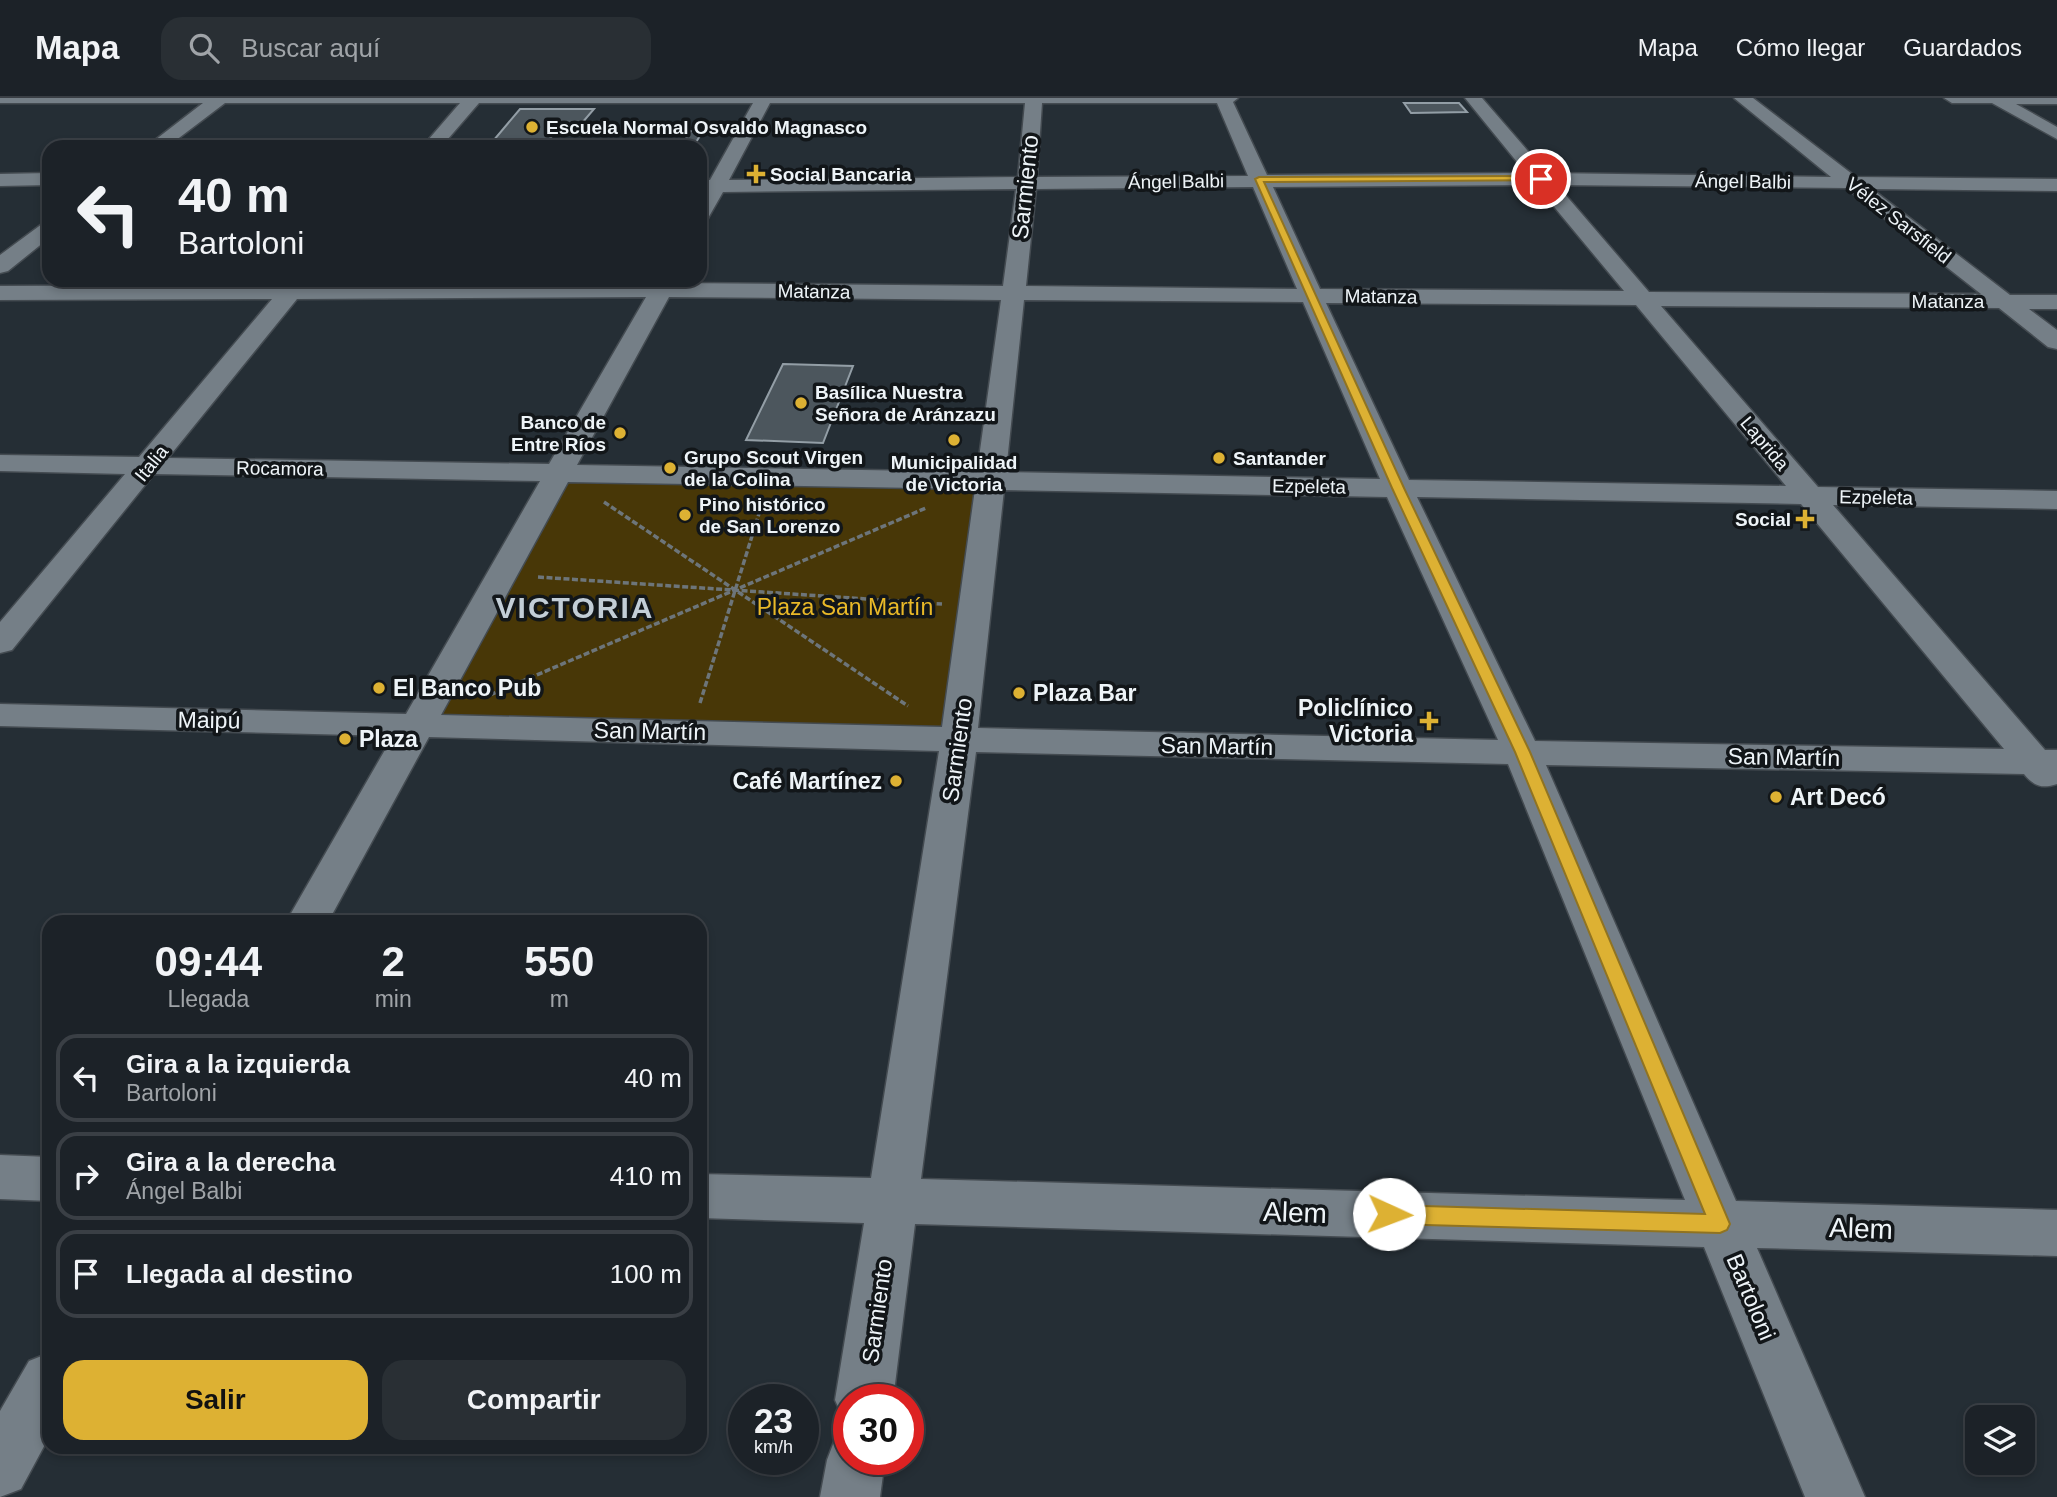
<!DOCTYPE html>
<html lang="es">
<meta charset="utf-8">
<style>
body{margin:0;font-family:Helvetica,sans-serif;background:#292f34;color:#f1f3f6;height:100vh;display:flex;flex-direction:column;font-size:26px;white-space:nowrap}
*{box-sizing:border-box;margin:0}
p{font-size:23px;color:#a0a4a8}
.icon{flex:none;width:38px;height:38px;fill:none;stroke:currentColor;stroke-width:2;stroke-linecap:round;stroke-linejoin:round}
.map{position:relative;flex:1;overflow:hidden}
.details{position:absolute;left:42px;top:817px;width:665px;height:539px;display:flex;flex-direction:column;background:#1c2228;border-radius:21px;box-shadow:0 4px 10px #0003,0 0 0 2px #3a3f45}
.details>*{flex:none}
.banner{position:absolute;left:42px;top:42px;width:665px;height:147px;border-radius:21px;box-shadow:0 4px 10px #0003,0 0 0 2px #3a3f45;background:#1c2228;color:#f1f3f6;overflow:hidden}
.fabs{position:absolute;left:1965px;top:1307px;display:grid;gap:14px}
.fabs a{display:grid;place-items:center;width:70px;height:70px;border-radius:14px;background:#1c2228;box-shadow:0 4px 10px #0003,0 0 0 2px #3a3f45;font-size:35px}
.speed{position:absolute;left:728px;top:1286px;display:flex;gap:14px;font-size:35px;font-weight:700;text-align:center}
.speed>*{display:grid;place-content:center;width:91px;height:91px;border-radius:50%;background:#1c2228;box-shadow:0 4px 10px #0003,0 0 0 2px #3a3f45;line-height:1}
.speed small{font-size:18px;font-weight:400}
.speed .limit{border:10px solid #d22;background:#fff;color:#111}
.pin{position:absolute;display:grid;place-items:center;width:60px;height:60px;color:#fff;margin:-30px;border:4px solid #fff;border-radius:50%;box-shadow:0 2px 7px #0007}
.me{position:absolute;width:77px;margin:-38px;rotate:92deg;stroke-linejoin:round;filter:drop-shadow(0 0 5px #0008)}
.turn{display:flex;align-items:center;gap:24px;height:147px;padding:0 21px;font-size:32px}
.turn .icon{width:91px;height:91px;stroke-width:2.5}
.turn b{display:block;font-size:49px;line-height:60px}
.eta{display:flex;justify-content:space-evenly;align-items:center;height:119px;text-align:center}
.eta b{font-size:42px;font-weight:800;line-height:49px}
.primary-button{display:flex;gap:14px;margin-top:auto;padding:14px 21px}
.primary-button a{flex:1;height:80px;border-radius:21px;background:#ddb133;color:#111;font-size:28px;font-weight:800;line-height:80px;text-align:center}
.primary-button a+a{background:#292f34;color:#f1f3f6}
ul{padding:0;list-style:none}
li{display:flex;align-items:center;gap:21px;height:88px;margin:0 14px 10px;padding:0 7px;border:4px solid #3a3f45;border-radius:21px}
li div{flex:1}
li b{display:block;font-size:26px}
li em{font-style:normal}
header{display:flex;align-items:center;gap:42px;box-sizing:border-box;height:98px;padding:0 35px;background:#1c2228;border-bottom:2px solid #3a3f45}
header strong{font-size:33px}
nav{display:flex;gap:38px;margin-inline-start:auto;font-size:24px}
.search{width:490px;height:63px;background:#292f34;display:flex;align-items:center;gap:18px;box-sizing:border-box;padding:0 24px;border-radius:21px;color:#a0a4a8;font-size:26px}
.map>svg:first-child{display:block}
.green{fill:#483707}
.building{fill:#4c565d;stroke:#939ea6;stroke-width:2}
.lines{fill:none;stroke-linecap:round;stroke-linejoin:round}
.minor-casing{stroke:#444b51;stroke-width:3}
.path{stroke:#6d757a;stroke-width:3.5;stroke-dasharray:6 2.5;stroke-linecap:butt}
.minor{fill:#757f87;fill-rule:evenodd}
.route{fill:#ddb133;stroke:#907321;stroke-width:2}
.poi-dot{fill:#ddb133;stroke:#121619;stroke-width:2.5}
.labels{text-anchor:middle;stroke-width:7;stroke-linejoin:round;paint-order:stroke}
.far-poi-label{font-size:19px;font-weight:bold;fill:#eef4f8;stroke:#121619;text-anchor:start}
.far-street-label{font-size:19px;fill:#eef4f8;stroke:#121619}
.street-label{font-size:23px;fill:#eef4f8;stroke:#121619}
.park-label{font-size:23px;fill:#e9b928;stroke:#121619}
.poi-label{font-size:23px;font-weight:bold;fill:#eef4f8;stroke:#121619;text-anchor:start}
.near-street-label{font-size:28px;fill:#eef4f8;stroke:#121619}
.district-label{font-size:30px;font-weight:bold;letter-spacing:2px;fill:#c3ced7;stroke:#121619}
</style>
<header>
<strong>Mapa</strong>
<div class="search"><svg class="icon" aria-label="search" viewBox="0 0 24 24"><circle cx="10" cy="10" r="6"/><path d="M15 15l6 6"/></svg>Buscar aquí</div>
<nav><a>Mapa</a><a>Cómo llegar</a><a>Guardados</a></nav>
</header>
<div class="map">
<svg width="2057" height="1399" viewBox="0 0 2057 1399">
<rect width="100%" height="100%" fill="#252e35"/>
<path class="green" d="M560,375l432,8 -33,258 -541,-14z"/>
<path class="building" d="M1404,5h55l8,9 -56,1z
M520,11h74l-12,14 -19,1 -20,22h139l8,-15h13l-10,16h-205z
M783,266l70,2 -30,77 -77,-3z"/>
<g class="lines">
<defs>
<path id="minor" d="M0,0h1238l-5,4 34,73 259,-2 -61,-75h17l65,75 284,4 -97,-79h19l103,79 201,2v12l-185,-2 138,106h47v14h-28l28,21v19l-9,-2 -49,-39 -338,-2 157,181 239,4v18l-224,-4 212,245h12v34c-15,5 -23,2 -33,-10l-478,-9 190,436 321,9v46l-300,-8 108,249h-60l-101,-250 -789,-23 -22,176h-44v22l-5,-2 -9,-20 29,-177 -164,-5v-44l171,4 68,-427 -510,-14 -101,185h-42l107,-186 -393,-10v-22l406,10 134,-233 -386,-7 -142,176 -12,3v-31l125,-148 -125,-3v-16l139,2 133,-158 -272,1v-14l284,-1 4,-5h23l-3,5 346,-2 2,-3h22l-2,3 327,3 13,-97 -293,3 -16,28 -7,2v-24l3,-6h-3v-12h10l43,-77h-274l-38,44h-19l38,-44h-235l-58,44h-21l57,-44h-203zM770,5h255l-7,74 -289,3zM1042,5h175l31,73 -211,1zM1536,87l88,106 -304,-2 -47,-102zM1557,87l289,3 135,106 -332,-2zM1253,89l44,102 -271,-3 10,-97zM646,199l-97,167 -381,-6 129,-159zM669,199l332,3 -24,172 -400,-7zM1024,202l279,2 77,177 -374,-7zM1326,205l310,2 150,181 -377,-6zM568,384l407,7 -33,238 -501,-12zM1004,392l383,7 111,243 -520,-12zM1417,399l384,7 203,245 -469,-8zM976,654l532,12 177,436 -764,-21z
M1944,0h113v6h-41l41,23v12l-65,-36h-40z
M49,75v12l-49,1v-12z
M49,124v16l-41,33 -8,2v-18l42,-31z
M0,1057l49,2v44l-49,-2z
M49,1255v84l-28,52 -21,8v-86l29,-50z
M849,1336v26h36l-5,37h-60l7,-37 8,-21z"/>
</defs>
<use href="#minor" class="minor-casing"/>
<path class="path" d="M604,404l304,204
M538,479l404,27
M490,597l436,-187
M700,605l62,-199"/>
<use href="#minor" class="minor"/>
</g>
<path class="route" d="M1541,78l3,4 -280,2 140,306 126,264 200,472 -3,6 -7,3 -331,-9 -8,-3 -3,-7 3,-6 8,-3 316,9 -190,-462 -123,-264 -137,-309 4,-2z"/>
<g class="poi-dot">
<circle cx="532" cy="29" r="7"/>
<path d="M752.5 65.5h7v7h7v7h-7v7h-7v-7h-7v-7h7z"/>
<circle cx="801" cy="305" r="7"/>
<circle cx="620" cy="335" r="7"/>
<circle cx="954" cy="342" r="7"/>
<circle cx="1219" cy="360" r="7"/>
<circle cx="670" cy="370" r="7"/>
<circle cx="685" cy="417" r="7"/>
<path d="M1801.5 410.5h7v7h7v7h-7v7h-7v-7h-7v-7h7z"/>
<circle cx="379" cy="590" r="7"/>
<circle cx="1019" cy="595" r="7"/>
<path d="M1425.5 612.5h7v7h7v7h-7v7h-7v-7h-7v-7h7z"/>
<circle cx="345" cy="641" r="7"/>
<circle cx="896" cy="683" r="7"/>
<circle cx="1776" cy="699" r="7"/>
</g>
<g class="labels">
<g class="far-poi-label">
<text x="546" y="36">Escuela Normal Osvaldo Magnasco</text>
<text x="770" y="83">Social Bancaria</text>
<text x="815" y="301">Basílica Nuestra<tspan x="815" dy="22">Señora de Aránzazu</tspan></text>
<text x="606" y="331" text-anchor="end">Banco de<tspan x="606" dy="22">Entre Ríos</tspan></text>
<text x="684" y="366">Grupo Scout Virgen<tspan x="684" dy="22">de la Colina</tspan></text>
<text x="1233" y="367">Santander</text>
<text x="954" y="371" text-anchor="middle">Municipalidad<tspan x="954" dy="22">de Victoria</tspan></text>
<text x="699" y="413">Pino histórico<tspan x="699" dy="22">de San Lorenzo</tspan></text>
<text x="1791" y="428" text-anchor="end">Social</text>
</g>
<g class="far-street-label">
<text transform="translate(1176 83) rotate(-1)" y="7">Ángel Balbi</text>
<text transform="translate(1743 83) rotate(1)" y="7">Ángel Balbi</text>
<text transform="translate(1899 122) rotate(38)" y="7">Vélez Sarsfield</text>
<text transform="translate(814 193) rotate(1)" y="7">Matanza</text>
<text transform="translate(1381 198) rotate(1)" y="7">Matanza</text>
<text x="1948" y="210">Matanza</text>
<text transform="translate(1765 345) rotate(50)" y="7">Laprida</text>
<text transform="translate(151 365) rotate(-51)" y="7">Italia</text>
<text transform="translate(280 370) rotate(1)" y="7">Rocamora</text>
<text transform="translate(1309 388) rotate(1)" y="7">Ezpeleta</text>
<text transform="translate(1876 399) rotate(1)" y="7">Ezpeleta</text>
</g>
<g class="street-label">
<text transform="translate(1025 89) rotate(-84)" y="8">Sarmiento</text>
<text transform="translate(209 622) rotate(1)" y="8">Maipú</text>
<text transform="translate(650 633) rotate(1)" y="8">San Martín</text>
<text transform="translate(1217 648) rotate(1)" y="8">San Martín</text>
<text transform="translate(957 652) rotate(-82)" y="8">Sarmiento</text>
<text transform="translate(1784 659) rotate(1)" y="8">San Martín</text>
<text transform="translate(1751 1199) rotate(67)" y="8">Bartoloni</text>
<text transform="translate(877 1213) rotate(-82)" y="8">Sarmiento</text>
</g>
<g class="park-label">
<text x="845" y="517">Plaza San Martín</text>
</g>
<g class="poi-label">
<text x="393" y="598">El Banco Pub</text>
<text x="1033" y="603">Plaza Bar</text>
<text x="1413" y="618" text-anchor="end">Policlínico<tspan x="1413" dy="26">Victoria</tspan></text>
<text x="359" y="649">Plaza</text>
<text x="882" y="691" text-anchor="end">Café Martínez</text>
<text x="1790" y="707">Art Decó</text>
</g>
<g class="near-street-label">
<text transform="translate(1295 1114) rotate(2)" y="10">Alem</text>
<text transform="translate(1861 1130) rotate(2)" y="10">Alem</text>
</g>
<g class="district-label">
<text x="575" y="520">VICTORIA</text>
</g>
</g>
</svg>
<div class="fabs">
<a><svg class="icon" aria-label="layers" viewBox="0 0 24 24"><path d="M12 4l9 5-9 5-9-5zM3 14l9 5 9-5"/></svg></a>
</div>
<div class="speed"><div>23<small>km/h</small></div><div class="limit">30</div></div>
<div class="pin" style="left:1541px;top:81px;background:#d93025"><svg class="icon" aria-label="arrive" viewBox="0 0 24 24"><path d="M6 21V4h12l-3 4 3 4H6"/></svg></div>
<svg class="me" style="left:1389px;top:1116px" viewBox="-20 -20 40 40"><circle r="19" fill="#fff"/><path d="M0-13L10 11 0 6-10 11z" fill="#ddb133"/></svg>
<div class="banner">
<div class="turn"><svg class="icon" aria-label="left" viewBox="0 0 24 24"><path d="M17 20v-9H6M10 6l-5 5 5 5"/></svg><div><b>40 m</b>Bartoloni</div></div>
</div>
<section class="details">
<div class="eta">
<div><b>09:44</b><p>Llegada</p></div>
<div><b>2</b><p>min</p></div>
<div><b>550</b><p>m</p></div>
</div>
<ul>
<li><svg class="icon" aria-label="left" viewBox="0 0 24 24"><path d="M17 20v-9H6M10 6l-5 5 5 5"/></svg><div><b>Gira a la izquierda</b><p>Bartoloni</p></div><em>40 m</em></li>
<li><svg class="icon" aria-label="right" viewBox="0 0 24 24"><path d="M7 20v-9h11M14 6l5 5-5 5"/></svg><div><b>Gira a la derecha</b><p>Ángel Balbi</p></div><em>410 m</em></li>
<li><svg class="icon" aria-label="arrive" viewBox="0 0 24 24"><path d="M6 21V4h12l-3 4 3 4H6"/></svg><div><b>Llegada al destino</b></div><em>100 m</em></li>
</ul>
<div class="primary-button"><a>Salir</a><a>Compartir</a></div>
</section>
</div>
